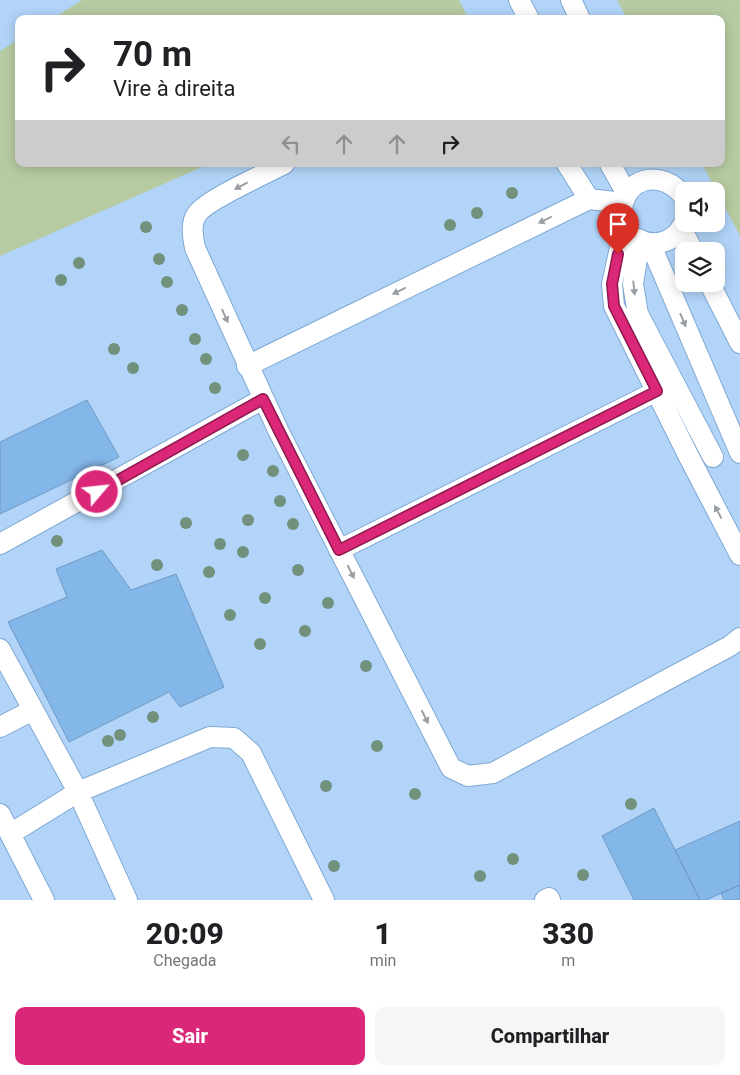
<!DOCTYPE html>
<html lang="pt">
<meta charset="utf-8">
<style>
body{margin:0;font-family:Roboto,sans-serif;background:#f6f6f6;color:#202124;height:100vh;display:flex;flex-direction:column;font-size:19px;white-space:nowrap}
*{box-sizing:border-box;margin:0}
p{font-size:16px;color:#757577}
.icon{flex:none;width:28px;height:28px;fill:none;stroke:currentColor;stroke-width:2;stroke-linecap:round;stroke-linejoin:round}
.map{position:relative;height:900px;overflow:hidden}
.sheet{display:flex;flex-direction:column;background:#fff;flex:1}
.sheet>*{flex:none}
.hud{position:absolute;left:15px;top:15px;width:710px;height:152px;border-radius:10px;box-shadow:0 2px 12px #0003;background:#fff;color:#202124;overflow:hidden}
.tools{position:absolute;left:675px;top:182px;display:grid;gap:10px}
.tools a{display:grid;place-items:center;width:50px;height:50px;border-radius:10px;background:#fff;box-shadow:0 2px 12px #0003;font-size:25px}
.pin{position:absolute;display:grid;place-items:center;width:42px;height:42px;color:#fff;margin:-51px -21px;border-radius:50% 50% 50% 0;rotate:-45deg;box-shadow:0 0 5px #0007}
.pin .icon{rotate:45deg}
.me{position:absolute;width:55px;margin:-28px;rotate:62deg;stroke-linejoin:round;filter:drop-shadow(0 0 4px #0008)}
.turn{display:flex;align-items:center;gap:18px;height:105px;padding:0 15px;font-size:22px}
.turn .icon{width:65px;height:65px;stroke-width:2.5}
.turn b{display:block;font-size:35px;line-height:42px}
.lanes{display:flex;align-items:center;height:48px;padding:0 15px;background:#0003;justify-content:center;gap:25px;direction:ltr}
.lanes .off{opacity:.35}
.eta{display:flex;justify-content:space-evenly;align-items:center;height:85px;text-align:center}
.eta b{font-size:30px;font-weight:800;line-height:35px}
.button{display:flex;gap:10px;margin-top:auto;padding:10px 15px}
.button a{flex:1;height:58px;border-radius:10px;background:#db2777;color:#fff;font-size:20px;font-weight:800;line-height:58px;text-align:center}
.button a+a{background:#f6f6f6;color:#202124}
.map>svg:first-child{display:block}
.green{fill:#b7cba2}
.building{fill:#83b6e9;stroke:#709ac4}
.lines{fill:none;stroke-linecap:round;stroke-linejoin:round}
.minor-casing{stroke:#7ea8d3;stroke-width:22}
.minor{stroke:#fff;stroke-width:20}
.tree{fill:#72917d}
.oneway{fill:#9a9fa5}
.route-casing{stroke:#8e194d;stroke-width:12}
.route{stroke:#db2777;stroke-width:9}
</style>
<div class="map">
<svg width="740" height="900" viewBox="0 0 740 900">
<rect width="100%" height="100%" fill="#b1d4f8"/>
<path class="green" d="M82,0h377l10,19h-417z
M617,0h123v236l-38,-72h19v-145h-94z
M19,39v125h190l-209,92v-205z"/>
<path class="building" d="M87,400l32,57 -119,57v-72z
M102,550l29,40 45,-16 48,113 -44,20 -11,-15 -100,50 -61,-120 59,-25 -11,-28z
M654,808l46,92h-66l-32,-64z
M740,821v64l-34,15h-6l-25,-50z
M740,885v15h-16l-3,-7z"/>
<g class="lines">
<defs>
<path id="minor" d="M519,0l10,19
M571,0l9,19
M284,164c-17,9 -78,36 -87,50 -7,10 -4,23 -2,34l83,182 173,338 17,8 25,-3 237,-127 10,-8
M567,164l22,35
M610,164l17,30
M622,215c-1,-38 41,-48 62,-18
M625,225l-13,59 2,22 74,149 52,100
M681,228l12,23
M638,239c17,9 38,3 46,-16
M640,240l-7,44 5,30 75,143
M650,243l90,210
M710,284l30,59
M247,366l342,-167 34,4
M0,544l263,-145
M339,550l318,-159
M0,649l78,143 49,108
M0,727l33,-17
M0,814l44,86
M10,834l68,-42 132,-55 24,1 17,15 73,147
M545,900l4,-2 1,2"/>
</defs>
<use href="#minor" class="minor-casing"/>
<use href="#minor" class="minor"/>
</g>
<g class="tree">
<circle cx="512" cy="193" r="6"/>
<circle cx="477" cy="213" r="6"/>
<circle cx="450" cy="225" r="6"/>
<circle cx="146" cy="227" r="6"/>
<circle cx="159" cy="259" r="6"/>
<circle cx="79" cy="263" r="6"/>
<circle cx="61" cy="280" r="6"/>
<circle cx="167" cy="282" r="6"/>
<circle cx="182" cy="310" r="6"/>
<circle cx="195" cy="339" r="6"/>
<circle cx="114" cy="349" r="6"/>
<circle cx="206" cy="359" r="6"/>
<circle cx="133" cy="368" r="6"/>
<circle cx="215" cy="388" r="6"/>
<circle cx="243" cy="455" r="6"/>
<circle cx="273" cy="471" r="6"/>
<circle cx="280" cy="501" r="6"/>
<circle cx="248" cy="520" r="6"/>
<circle cx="186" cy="523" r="6"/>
<circle cx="293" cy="524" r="6"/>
<circle cx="57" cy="541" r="6"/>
<circle cx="220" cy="544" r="6"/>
<circle cx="243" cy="552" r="6"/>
<circle cx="157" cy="565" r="6"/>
<circle cx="298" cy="570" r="6"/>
<circle cx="209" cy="572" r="6"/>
<circle cx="265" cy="598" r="6"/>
<circle cx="328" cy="603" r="6"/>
<circle cx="230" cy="615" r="6"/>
<circle cx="305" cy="631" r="6"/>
<circle cx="260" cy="644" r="6"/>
<circle cx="366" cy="666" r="6"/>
<circle cx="153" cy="717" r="6"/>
<circle cx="120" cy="735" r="6"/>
<circle cx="108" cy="741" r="6"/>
<circle cx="377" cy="746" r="6"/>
<circle cx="326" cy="786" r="6"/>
<circle cx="415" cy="794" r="6"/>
<circle cx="631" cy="804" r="6"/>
<circle cx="513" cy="859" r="6"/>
<circle cx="334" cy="866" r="6"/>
<circle cx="583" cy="875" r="6"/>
<circle cx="480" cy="876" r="6"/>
</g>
<defs><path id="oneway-solid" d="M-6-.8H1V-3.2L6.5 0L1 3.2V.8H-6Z" transform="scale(1.25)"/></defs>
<g class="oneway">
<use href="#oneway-solid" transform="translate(241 186) rotate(152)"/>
<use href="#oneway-solid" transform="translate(545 220) rotate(154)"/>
<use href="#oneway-solid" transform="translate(634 288) rotate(84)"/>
<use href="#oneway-solid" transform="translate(399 291) rotate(154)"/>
<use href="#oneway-solid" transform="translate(225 316) rotate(66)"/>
<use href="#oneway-solid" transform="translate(683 320) rotate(67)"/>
<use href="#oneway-solid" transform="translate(718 512) rotate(-118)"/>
<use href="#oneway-solid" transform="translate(351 572) rotate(63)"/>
<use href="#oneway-solid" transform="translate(425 717) rotate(63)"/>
</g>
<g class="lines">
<defs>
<path id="route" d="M97,492l166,-93 76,151 318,-159 -43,-85 -2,-22 6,-30"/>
</defs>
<use href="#route" class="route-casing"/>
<use href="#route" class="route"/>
</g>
</svg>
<div class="tools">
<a><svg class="icon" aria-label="sound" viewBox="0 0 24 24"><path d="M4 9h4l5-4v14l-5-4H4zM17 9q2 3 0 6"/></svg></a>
<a><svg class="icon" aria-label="layers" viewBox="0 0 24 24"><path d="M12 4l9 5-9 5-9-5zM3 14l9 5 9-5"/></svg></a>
</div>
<div class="pin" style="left:618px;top:254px;background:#d93025"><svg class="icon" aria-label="arrive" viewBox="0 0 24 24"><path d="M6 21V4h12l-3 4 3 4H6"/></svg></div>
<svg class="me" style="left:97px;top:492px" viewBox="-20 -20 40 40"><circle r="17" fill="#db2777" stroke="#fff" stroke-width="3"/><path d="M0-11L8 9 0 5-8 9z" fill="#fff"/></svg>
<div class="hud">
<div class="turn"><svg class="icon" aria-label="right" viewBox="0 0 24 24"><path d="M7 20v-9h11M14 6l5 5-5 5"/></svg><div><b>70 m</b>Vire à direita</div></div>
<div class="lanes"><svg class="icon off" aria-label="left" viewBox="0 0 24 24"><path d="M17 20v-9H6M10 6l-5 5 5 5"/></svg><svg class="icon off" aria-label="ahead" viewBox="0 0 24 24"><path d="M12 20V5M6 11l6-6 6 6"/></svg><svg class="icon off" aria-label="ahead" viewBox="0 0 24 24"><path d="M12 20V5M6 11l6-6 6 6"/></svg><svg class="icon" aria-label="right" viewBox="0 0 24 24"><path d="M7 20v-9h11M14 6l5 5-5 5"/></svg></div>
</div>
</div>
<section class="sheet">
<div class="eta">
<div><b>20:09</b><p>Chegada</p></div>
<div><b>1</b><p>min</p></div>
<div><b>330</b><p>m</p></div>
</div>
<div class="button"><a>Sair</a><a>Compartilhar</a></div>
</section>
